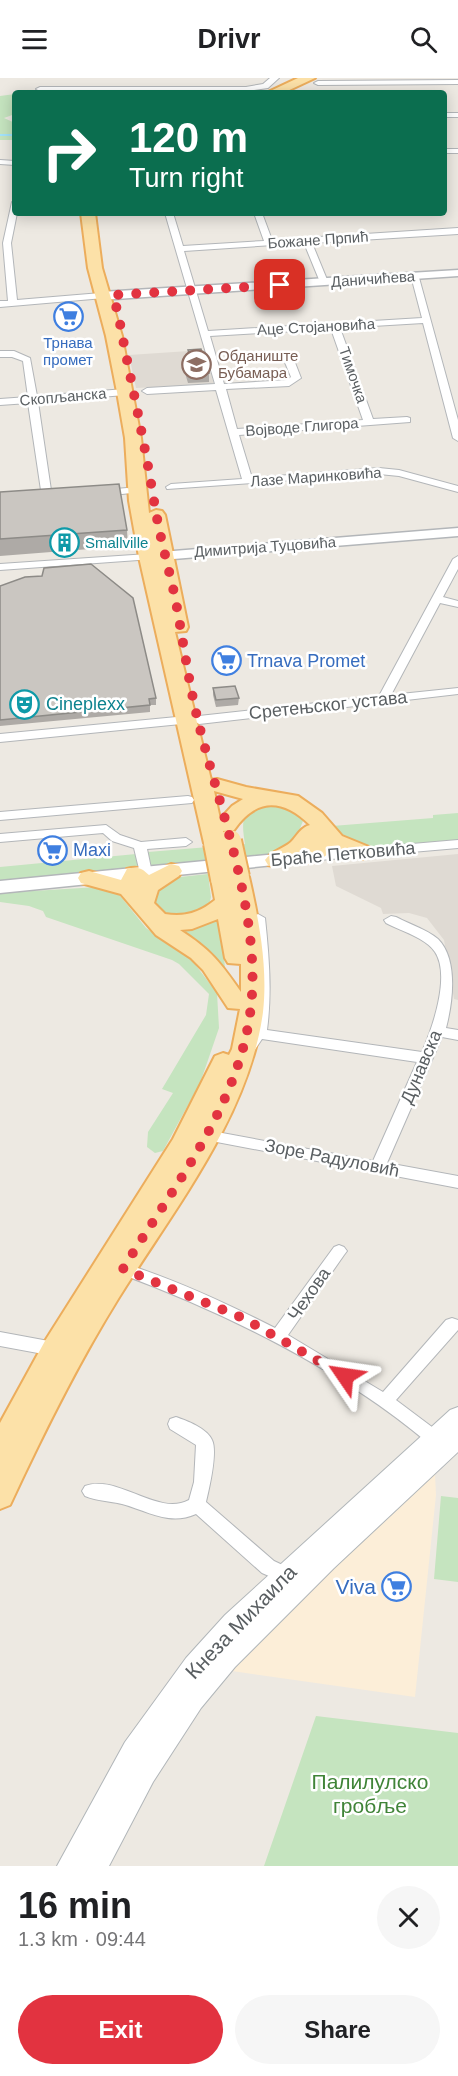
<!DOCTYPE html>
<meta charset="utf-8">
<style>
body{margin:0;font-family:Helvetica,sans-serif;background:#f6f6f6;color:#202124;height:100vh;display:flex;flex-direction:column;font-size:22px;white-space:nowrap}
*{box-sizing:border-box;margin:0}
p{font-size:20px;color:#757577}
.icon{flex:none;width:33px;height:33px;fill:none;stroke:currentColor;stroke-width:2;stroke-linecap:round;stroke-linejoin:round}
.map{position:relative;height:1788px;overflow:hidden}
.sheet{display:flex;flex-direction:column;background:#fff;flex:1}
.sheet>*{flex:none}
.guide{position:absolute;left:12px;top:12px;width:435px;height:126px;border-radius:6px;box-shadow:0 3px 15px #0003;background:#0b6e4f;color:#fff;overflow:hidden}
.pin{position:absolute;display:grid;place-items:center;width:51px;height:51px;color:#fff;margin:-26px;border-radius:12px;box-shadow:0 3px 9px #0006}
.me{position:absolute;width:66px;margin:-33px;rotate:302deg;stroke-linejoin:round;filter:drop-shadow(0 0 4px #0008)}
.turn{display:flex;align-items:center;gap:21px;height:126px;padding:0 18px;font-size:27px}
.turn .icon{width:78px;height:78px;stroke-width:2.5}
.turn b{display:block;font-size:42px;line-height:51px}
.round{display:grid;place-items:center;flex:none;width:63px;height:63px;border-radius:32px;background:#f6f6f6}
.head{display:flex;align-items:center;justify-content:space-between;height:102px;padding:0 18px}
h1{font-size:36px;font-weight:700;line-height:45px}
.button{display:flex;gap:12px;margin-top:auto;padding:12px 18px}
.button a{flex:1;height:69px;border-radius:36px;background:#e23340;color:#fff;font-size:24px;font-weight:700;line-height:69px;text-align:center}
.button a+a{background:#f6f6f6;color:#202124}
header{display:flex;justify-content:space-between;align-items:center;height:78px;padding:0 18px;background:#fff;font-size:27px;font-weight:700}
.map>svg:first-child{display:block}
.commercial{fill:#fceed8}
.education{fill:#dfdad3}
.green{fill:#c5e4bf}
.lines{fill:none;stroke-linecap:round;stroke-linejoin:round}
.stream{stroke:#a3e3fb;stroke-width:2}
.minor-casing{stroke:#b3b6b9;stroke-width:2}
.tertiary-casing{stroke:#b3b6b9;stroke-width:3}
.secondary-casing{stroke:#b1b6b9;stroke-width:2}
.primary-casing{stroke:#ecad5c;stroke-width:4}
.minor{fill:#fff;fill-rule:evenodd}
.tertiary{fill:#fff;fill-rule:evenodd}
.secondary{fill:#fff;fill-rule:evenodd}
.primary{fill:#fce1a8;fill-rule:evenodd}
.primary-bridge-casing{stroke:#ecad5c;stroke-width:26;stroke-linecap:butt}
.primary-bridge{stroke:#fce1a8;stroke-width:22}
.wall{fill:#aeaaa6}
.building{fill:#cac6c1;stroke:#8d8b87;stroke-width:1.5}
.route{stroke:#e23340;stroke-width:10;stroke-dasharray:0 18}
.labels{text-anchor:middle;stroke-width:5;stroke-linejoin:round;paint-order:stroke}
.far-street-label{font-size:15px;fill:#5a5f62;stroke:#fff}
.far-shop-label{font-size:15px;fill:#366cbe;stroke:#fff}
.far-education-label{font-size:15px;fill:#785e54;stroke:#fff;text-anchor:start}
.far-culture-label{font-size:15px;fill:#0d838f;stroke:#fff;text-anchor:start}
.shop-label{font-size:18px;fill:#366cbe;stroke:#fff;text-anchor:start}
.culture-label{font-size:18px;fill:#0d838f;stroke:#fff;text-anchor:start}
.street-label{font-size:18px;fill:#5a5f62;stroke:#fff}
.near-shop-label{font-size:21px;fill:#366cbe;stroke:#fff;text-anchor:end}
.near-street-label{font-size:21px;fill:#5a5f62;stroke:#fff}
.near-park-label{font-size:21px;fill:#408438;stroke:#fff}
</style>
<header><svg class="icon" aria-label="menu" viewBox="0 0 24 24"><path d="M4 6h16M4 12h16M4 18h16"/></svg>Drivr<svg class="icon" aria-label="search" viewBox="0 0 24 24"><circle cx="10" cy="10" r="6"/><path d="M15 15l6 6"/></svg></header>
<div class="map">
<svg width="458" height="1788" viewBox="0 0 458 1788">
<rect width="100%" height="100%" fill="#ede9e2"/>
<path class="commercial" d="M435,1396l1,21 -21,202 -183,-26 134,-134z"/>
<path class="education" d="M204,272l10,34 -78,4 -7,-33z
M458,776v146l-4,-1 -10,-59 -17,-22 -18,-5 -26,1 -2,-6 -45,-22 -4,-20z"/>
<path class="green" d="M15,16v20l-11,4 11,5v17h-15v-44z
M268,727c14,0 27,3 35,16l-8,20 -25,14 -119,13 -3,-16 97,-8c-4,-25 -4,-33 23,-39z
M458,735v27l-89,7 -24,-5 -13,-16 101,-8v-3z
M136,776l3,15 -139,13v-15z
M208,796l3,23 -2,8c-20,14 -34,17 -55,1l-1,-14 18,-14z
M98,809l19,5 29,36 45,31 26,34 2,35 -12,35 -7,20 -37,68 -8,2 -8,-6 1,-15 25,-39 -11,-4 44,-74 3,-21 -30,-30 -7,-4 -126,-43 -3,-6 -14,-5 -29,-4v-9z
M219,840l7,57 -50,-47z
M441,1418l17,2v84l-24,-3z
M316,1638l142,17v133h-194z"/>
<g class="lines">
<path class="stream" d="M0,57h15"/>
<defs>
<path id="minor" d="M270,0h9l-11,10 -22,3h-206l-4,-2 4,-2h206l17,-3z
M458,2v4l-140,1 -4,-2 4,-2z
M444,35h14v4h-14z
M444,71h14v4h-14z
M0,82l15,1v4l-15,-1z
M12,124h3v11h2l-6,30 6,57 84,-7 4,3 -1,2 -104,9v-6h8l-5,-58z
M165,135h8l10,33 81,-5 -10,-28h8l10,27 186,-12v6l-146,9 16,39 -4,3 -4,-3 -16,-39 -120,8 24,80 214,-13 -11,-42 7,-2 40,146v21l-5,-3 -30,-115 -83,5 33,91 34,-2 3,1v4l-171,13 13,43 127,-10 20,2 59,16v6l-59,-16 -20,-2 -212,15 -1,-2 5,-3 71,-5 -26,-89 -69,4 -5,-3 5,-3 68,-4zM331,251l32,91 -126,9 -11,-40 63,-3 12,-8 -7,-18 -5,-3 -5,3 7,17 -4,3 -63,4 -14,-48z
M0,273h14l16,7 7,38 88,-7 5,3 -5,3 -87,7 14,95 -1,2 -4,1 -5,-3 -14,-94 -28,2v-6l28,-2 -5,-36 -11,-4h-12z
M127,410l4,1v4l-27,3 -5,-3 5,-3z
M148,476l4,1v4l-152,11v-6z
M458,478v13l-15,28 15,4v6l-18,-4 -49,92 67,-7v6l-259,30 -6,-4 6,-4 180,-20 74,-137z
M187,638l6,4 -2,3 -191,19v-8z
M188,718l4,1 2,3 -2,3 -192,17v-8z
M106,747l14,10 21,7 45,-4 6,4 -6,4 -39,3 5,24 -6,4 -6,-4 -6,-25 -22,-7 -9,-8 -103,9v-8z
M458,762v8l-150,13 -6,-4 6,-4z
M258,836l7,4c4,38 7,74 2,112l155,22c10,-23 29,-76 13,-100 -9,-14 -34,-21 -49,-29l-2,-3 7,-4 5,1c13,7 30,12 42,22 20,20 15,62 8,89l12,2v10l-16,-3 -55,126 71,13v12l-257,-49 -2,-4 2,-4 5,-1 167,31 44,-99 -155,-23 -10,15h-10l-2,-4c4,-6 11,-12 13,-20 9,-35 2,-76 -2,-112z
M339,1167l5,2 3,4 -3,4 -56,80 95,57 63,-72 6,-2 6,2v10l-62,70 44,33 2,5 -2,5 -6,2 -6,-2c-86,-73 -204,-131 -310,-170l-3,-4 3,-4 5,-2c53,17 103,40 152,65l59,-81z
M0,1254l54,10 6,2 2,5 -2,5 -6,2 -54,-10z
M176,1339c11,4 31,11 36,23 6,12 -3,49 -6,62l68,59 17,8 3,6 -3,6 -6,2 -23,-10 -66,-59c-27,12 -48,-3 -74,-10 -12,-3 -25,-3 -37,-8l-3,-5 3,-5c33,-12 73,31 104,14l5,-18 2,-37 -26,-16 -2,-5 2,-5z"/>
<path id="tertiary" d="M458,192v6l-357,24 -6,-4 6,-4z
M458,450v8l-309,25 -7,-4 7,-4z
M308,773l6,2 2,4 -2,4 -314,32v-12z"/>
<path id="secondary" d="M458,1329v45l-124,116 -99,99 -34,41 -48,74 -44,84h-52l68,-124 61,-84 39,-43 225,-205z"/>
<path id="primary" d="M298,0h17l-32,15h-17z
M81,135h14l7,55 20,68 19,102 8,75 7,-3 6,1 3,4 23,112 -2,4 -11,1 36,148 6,-1 29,8 52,9 24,17 20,23 27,11 4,5 -4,5 -7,2 -28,-11c-10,10 -19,18 -33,14l-4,-5c-10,6 -17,11 -29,8l-3,-5c6,-9 18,-11 26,-18 6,-6 10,-15 19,-17 -27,-26 -53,-28 -76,5l-11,1 3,12 -4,5 -7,2 -7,-2 -4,-5 -65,-286 -10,-56 -4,-63 -8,-46 -11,-56 -18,-68zM214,713l29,8 -11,7 -12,13z
M171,786l8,2 3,5 -3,5 -21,14 -4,13 11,11c20,3 34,-1 50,-14l-4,-21 3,-5c6,-2 9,0 14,0 6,-1 10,-4 18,-2l3,5c10,44 19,90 14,135 -14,105 -91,200 -145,287 -41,66 -75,135 -108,206l-10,4v-86l45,-82 128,-202 42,-83 8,-3 6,2 3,-6 8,-40 -12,-1 -25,-38 -12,-12 -35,-23 -35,-41 -40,-11 -3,-5 3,-5 8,-2 32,9 6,-11c10,-3 15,-1 22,6zM218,841l7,39 3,5 13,1v28c-21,-30 -30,-42 -61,-62l12,-1z"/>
</defs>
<use href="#minor" class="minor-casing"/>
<use href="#tertiary" class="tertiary-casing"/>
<use href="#secondary" class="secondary-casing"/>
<use href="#primary" class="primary-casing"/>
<use href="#minor" class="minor"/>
<use href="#tertiary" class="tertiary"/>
<use href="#secondary" class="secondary"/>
<use href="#primary" class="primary"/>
<defs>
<path id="primary-bridge" d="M230,763l8,36
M215,765l7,36"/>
</defs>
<use href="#primary-bridge" class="primary-bridge-casing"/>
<use href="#primary-bridge" class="primary-bridge"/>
</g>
<path class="wall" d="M188,272l21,23v9l-21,1 -3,-10v-9l4,-1 -1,-4z
M0,414l127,38 1,16 -128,10z
M42,498l114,122v7h-6v7l-150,14v-140z
M213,610l26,10 -1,7 -22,2 -3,-12z"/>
<path class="building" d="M201,271l8,24 -21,1 -3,-10 7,-1 -4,-13z
M119,406l8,46 -127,9v-47z
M91,486l42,34 23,100 -7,1 1,6 -150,15v-134l25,-9 17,-1 2,-8z
M235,608l4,12 -23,2 -3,-12z"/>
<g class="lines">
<path class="route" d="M280,207l-167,10c6,20 9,40 13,60 10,49 20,97 28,146 5,33 14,64 21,96 7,37 12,74 20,111 21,93 69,210 55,306 -13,95 -79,176 -127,255l120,49 102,58"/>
</g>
<defs>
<symbol id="supermarket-ring" viewBox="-11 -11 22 22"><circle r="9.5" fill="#fff" stroke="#3f7fe0" stroke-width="1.5"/><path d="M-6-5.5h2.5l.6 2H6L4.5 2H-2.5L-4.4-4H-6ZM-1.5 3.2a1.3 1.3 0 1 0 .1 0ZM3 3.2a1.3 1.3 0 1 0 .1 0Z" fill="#3f7fe0"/></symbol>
<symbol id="school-ring" viewBox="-11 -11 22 22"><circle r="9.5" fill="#fff" stroke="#8d6e63" stroke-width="1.5"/><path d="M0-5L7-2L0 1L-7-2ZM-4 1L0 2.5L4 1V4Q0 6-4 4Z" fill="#8d6e63"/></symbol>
<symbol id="building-ring" viewBox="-11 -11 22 22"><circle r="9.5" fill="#fff" stroke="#0f9aa8" stroke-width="1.5"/><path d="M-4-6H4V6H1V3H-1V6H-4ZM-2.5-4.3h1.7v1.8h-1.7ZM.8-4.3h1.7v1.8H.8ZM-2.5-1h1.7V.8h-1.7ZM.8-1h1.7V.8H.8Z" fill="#0f9aa8"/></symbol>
<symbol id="theatre-ring" viewBox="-11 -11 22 22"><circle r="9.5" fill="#fff" stroke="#0f9aa8" stroke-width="1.5"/><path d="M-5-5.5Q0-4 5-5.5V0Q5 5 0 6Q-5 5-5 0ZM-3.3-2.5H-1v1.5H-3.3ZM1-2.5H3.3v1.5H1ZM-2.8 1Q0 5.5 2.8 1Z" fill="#0f9aa8"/></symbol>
</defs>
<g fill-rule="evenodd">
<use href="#supermarket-ring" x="52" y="222" width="33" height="33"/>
<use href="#school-ring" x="180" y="270" width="33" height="33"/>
<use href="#building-ring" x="48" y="448" width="33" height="33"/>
<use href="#supermarket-ring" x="210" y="566" width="33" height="33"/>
<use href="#theatre-ring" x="8" y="610" width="33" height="33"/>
<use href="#supermarket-ring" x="36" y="756" width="33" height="33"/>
<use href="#supermarket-ring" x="380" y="1492" width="33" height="33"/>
</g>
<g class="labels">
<g class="far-street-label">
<text transform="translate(318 162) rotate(-4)" y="5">Божане Прпић</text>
<text transform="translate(373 201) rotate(-4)" y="5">Даничићева</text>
<text transform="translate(316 249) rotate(-3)" y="5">Аце Стојановића</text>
<text transform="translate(353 297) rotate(71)" y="5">Тимочка</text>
<text transform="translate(63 319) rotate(-5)" y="5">Скопљанска</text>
<text transform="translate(302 349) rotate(-4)" y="5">Војводе Глигора</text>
<text transform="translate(316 399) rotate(-4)" y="5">Лазе Маринковића</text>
<text transform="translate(265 469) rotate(-4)" y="5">Димитрија Туцовића</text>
</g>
<g class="far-shop-label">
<text x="68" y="270">Трнава<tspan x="68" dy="17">промет</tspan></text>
</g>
<g class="far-education-label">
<text x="218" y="283">Обданиште<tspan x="218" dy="17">Бубамара</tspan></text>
</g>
<g class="far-culture-label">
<text x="85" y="470">Smallville</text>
</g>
<g class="shop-label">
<text x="247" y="589">Trnava Promet</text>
<text x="73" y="778">Maxi</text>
</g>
<g class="culture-label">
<text x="46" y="632">Cineplexx</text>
</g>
<g class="street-label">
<text transform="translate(328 627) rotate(-6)" y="6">Сретењског устава</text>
<text transform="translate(343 776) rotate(-5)" y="6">Браће Петковића</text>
<text transform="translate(421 989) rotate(-67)" y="6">Дунавска</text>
<text transform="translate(332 1080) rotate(11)" y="6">Зоре Радуловић</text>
<text transform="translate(309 1216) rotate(-55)" y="6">Чехова</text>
</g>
<g class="near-shop-label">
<text x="376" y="1516">Viva</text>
</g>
<g class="near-street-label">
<text transform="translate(241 1544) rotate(-46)" y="7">Кнеза Михаила</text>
</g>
<g class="near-park-label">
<text x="370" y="1711">Палилулско<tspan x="370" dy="24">гробље</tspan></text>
</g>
</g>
</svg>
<div class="pin" style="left:280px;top:207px;background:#d93025"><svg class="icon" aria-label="arrive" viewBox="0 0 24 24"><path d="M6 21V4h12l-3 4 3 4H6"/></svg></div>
<svg class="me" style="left:345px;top:1298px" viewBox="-20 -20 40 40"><path d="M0-17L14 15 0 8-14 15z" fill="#e23340" stroke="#fff" stroke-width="4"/></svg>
<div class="guide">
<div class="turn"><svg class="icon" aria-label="right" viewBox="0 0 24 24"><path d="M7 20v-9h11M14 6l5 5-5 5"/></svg><div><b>120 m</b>Turn right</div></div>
</div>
</div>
<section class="sheet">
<div class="head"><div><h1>16 min</h1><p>1.3 km · 09:44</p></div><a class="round"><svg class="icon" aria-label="close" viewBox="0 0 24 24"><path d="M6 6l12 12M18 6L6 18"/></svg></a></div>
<div class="button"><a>Exit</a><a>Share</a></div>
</section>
